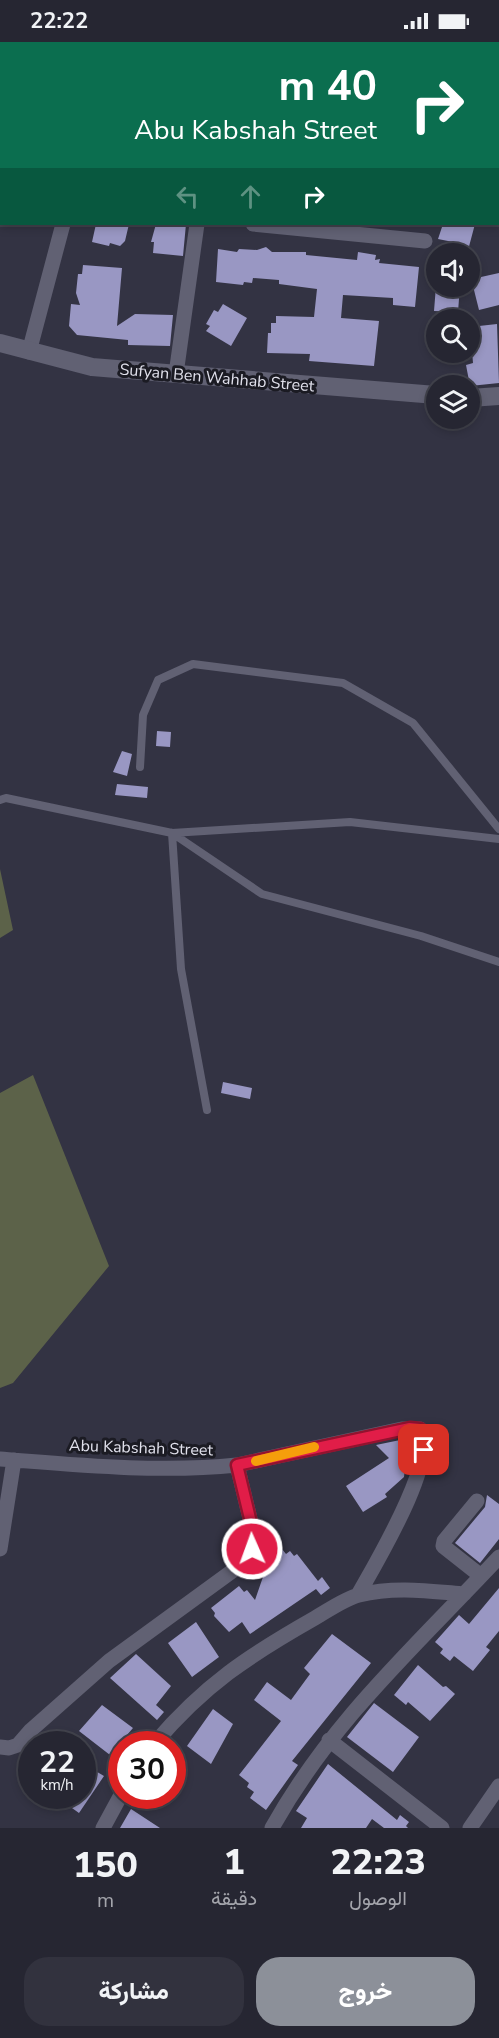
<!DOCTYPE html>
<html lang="ar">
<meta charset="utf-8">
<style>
body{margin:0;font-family:"Nunito Sans",Vazirmatn,sans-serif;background:#32323e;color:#f1f3f6;direction:rtl;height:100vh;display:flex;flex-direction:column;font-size:22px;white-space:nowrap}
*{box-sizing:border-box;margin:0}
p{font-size:20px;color:#a4a5ac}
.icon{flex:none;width:33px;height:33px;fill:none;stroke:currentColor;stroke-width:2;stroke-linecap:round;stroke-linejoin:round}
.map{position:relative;height:1786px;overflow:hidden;direction:ltr}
.sheet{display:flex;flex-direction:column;background:#262632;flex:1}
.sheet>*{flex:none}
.banner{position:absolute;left:0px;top:0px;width:500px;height:183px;box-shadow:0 3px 9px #0003,0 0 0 2px #42434d;direction:rtl;background:#0b6e4f;color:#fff;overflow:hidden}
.controls{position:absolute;left:426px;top:201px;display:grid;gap:12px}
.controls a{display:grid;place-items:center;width:54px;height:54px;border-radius:50%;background:#262632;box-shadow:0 3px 9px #0003,0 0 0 2px #42434d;font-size:30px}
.speed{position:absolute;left:18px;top:1689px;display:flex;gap:12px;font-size:30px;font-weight:700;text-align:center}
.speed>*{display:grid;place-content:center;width:78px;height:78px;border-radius:50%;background:#262632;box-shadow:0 3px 9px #0003,0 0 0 2px #42434d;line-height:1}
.speed small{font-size:15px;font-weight:400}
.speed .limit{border:9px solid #d22;background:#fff;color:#111}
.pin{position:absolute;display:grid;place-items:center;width:51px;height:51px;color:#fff;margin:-26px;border-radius:12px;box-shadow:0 3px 9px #0006}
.me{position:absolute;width:66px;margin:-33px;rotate:358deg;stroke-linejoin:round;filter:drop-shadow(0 0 4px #0008)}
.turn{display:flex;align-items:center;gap:21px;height:126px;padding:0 24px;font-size:27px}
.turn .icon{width:78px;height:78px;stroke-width:2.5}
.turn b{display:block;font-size:42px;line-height:51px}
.lanes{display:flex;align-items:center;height:57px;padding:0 24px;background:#0003;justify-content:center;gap:30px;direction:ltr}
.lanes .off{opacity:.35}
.eta{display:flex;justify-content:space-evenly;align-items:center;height:102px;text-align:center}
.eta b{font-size:36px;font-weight:800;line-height:42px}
.cta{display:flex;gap:12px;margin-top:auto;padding:12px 24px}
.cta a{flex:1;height:69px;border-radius:24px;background:#8c9099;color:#fff;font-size:24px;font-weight:800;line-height:69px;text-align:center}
.cta a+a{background:#32323e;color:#f1f3f6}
.status{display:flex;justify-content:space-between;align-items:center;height:42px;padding:0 30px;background:#262632;direction:ltr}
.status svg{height:16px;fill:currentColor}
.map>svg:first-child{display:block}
.green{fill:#5c6249}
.building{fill:#9997c3}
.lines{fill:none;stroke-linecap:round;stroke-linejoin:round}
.service{stroke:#616173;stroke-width:8}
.minor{stroke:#616173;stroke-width:15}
.tertiary{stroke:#616173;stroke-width:18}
.route-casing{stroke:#92132f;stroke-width:15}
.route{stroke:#e11d48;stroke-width:10}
.slow{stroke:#f59e0b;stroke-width:10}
.labels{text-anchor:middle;stroke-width:6;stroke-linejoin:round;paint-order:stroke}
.street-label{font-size:16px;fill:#e1e1ec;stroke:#1b1b23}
</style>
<div class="status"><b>22:22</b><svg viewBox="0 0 49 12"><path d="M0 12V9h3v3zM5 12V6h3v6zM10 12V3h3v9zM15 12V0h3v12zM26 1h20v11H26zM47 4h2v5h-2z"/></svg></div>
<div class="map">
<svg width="499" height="1786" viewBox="0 0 499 1786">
<rect width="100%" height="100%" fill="#333343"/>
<path class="green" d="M0,827l13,61 -13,8z
M33,1033l76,191 -96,117 -13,5v-295z"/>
<path class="building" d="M96,182h33l-4,17 -5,5 -10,-3 -1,3 -17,-4z
M156,182h30l-3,32 -30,-3 1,-11h-3z
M443,182h32l-8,30 -4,-10 -25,-5z
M266,205l6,5h34v3l51,5 1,-8 18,3 -1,5 5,-1 -1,4 40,4 -4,40 -22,-2v-7l-50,-3 -2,23 38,3 -5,45 -65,-5 1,-7 -43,-1 1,-20h3v-10h5v-7l38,1 3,-28 -38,-5v-4l-26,-2 -1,5 -8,-1 -1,3 -27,-3 2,-33 19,3 2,-3 18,1z
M83,223l39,3 -5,58 18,-12 38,1 -3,31 -42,-1v-5l-51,-5 -8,-9 2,-22 9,1 -4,-12 2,-19h4z
M499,231v32l-20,5 -6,-24 8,-9z
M436,244h24l-2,26 -24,-1z
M223,262l24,14 -16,28 -25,-15 4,-5 -4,-2 8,-14 4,2z
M497,282l2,59 -29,3 -4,-21 7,-2 -3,-36z
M157,689l14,1 -1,15 -14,-1z
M122,709l10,3 -5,22 -14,-4z
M117,742l31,3 -1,11 -32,-3z
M223,1040l29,6 -2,11 -29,-6z
M405,1397l3,4 -4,34 -19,17 2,3 -24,15 -17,-26 43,-28 -13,-13z
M487,1453l12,9v35l-19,24 -25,-20 30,-36z
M282,1507l4,5 4,-3 4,5 3,-2 21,27 4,-4 8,11 -9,7 -5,-6 -66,45 -8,-12 -13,10 -15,-16 1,-3 -4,-5 28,-22 5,6 3,-2 8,10 9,-26 -5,-7z
M499,1546v43l-13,16 4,3 -17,21 -19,-15 -4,5 -10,-8 3,-4 -8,-7 24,-27 10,9z
M196,1580l23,35 -27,20 -24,-34z
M332,1592l39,29 -79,98 6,4 -32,45 -16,-12 4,-6 -7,-5 2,-4 -10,-8 42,-54 -27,-21 13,-18 24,18 19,-26 -6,-6z
M136,1612l35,32 -15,19 8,7 -7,8 -47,-42z
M418,1623l25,22 3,-1 9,8 -25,27 -22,-19 -2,3 -12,-10z
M374,1661l45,34 -26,35 -46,-35z
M102,1663l31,23 -23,27 -31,-24z
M213,1667l20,15 -22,40 -24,-18z
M82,1721l22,13 -25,37 -24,-17h27z
M328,1722l69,56 3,-5 9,7 -3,4 2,2h-24l-12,-9 -6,9h-65l6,-10 -11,-7z
M131,1767l29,19h-40z"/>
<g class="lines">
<path class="service" d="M140,725l3,-52 15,-35 35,-16 150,19 70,40 86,106
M0,758l6,-2 166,35 178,-11 149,17
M172,791l90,61 159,42 78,26
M172,791l9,136 26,141"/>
<path class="minor" d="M335,0l2,2
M112,2v-2
M273,2l1,-2
M498,121l1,1
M253,182l172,17
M29,310l34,-128
M176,332l21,-150
M0,1417c77,6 160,14 237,6l165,-36h18c20,29 -46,137 -62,166
M477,1459l-33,40 -1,5 38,30
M0,1507l14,-89
M329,1698l113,88
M154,1702c50,-59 94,-88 161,-126 14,-8 29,-19 44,-23 35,-9 70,-4 105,-1
M0,1705l9,1 9,-3 13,-15 78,-69 133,-97 10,-15 2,-14 -17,-70
M103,1786l19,-35
M272,1786c60,-108 144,-182 227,-271
M470,1786l29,-42"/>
<path class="tertiary" d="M0,301l92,24 344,28
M470,356l29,-2"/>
</g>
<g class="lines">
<defs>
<path id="route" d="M252,1507l2,-14 -17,-70 173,-37 10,1 5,11 -1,10"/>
</defs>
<use href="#route" class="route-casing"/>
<use href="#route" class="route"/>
<path class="slow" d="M256,1419l58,-14"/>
</g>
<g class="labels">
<g class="street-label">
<text transform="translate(217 335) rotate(5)" y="6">Sufyan Ben Wahhab Street</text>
<text transform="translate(141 1405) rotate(2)" y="6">Abu Kabshah Street</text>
</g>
</g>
</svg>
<div class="controls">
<a><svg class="icon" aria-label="sound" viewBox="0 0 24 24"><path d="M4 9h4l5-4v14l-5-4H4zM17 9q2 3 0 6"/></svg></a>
<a><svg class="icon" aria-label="search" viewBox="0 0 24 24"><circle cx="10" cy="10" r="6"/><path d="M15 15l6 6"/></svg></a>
<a><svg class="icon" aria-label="layers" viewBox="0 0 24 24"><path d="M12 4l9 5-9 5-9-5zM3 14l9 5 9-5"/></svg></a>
</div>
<div class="speed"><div>22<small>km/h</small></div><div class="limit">30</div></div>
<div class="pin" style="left:424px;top:1408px;background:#d93025"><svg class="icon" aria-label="arrive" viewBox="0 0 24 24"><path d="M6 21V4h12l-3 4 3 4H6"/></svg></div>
<svg class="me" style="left:252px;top:1507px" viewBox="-20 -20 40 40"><circle r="17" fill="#e11d48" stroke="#fff" stroke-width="3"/><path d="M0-11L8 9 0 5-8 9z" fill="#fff"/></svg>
<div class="banner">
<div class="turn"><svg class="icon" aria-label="right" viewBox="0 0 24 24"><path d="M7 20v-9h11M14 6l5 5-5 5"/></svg><div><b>40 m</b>Abu Kabshah Street</div></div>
<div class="lanes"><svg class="icon off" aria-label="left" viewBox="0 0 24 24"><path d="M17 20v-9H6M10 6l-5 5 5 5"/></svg><svg class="icon off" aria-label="ahead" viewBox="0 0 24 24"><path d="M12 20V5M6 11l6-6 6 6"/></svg><svg class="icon" aria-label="right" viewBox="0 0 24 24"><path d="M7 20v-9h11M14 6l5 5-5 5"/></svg></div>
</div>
</div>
<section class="sheet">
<div class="eta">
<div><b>22:23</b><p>الوصول</p></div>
<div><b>1</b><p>دقيقة</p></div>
<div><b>150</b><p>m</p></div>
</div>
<div class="cta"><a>خروج</a><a>مشاركة</a></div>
</section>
